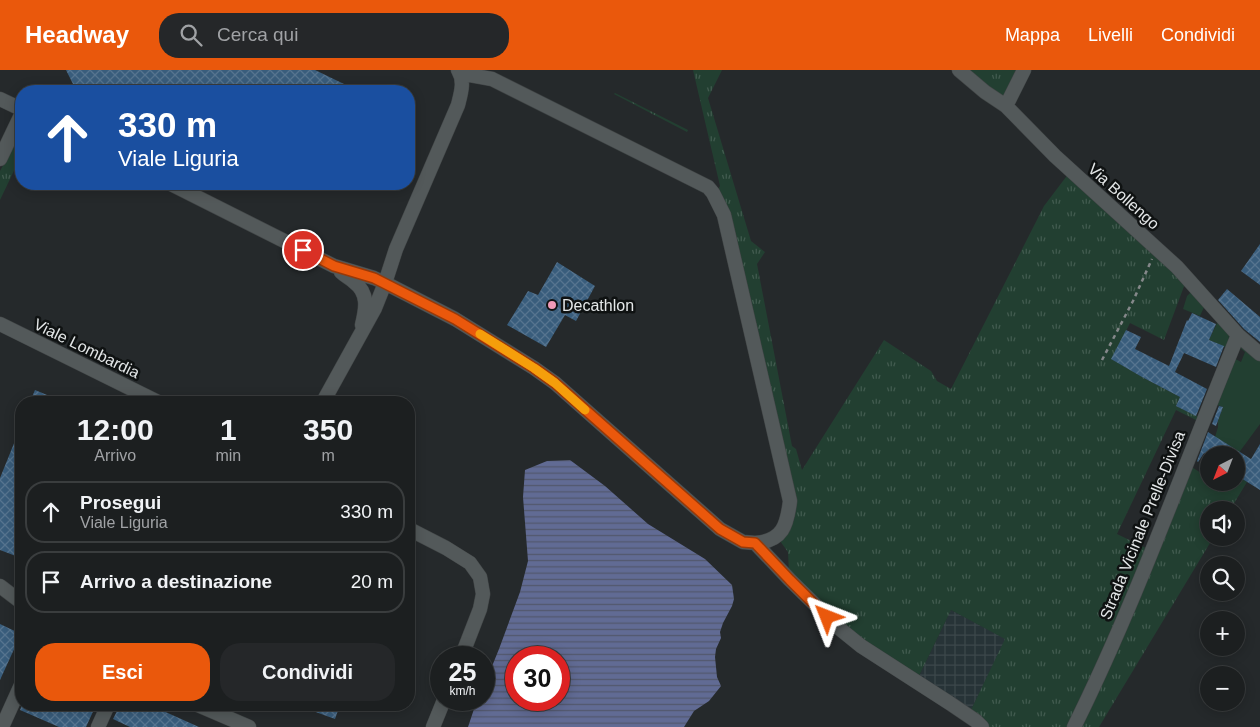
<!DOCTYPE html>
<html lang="it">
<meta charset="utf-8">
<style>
body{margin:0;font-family:Arial,sans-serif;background:#252729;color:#f1f3f6;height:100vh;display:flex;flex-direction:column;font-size:19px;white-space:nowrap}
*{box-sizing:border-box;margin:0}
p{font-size:16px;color:#a0a2a5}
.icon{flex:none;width:28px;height:28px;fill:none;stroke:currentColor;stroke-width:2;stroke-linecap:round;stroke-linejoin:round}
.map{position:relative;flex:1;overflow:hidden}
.details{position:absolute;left:15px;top:326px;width:400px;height:315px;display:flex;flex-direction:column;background:#1c1f20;border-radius:20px;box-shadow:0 2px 12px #0003,0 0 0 1px #3a3d3e}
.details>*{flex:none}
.banner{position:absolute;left:15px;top:15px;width:400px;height:105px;border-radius:20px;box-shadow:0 2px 12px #0003,0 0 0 1px #3a3d3e;background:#1a4fa0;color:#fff;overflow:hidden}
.needle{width:32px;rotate:222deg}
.fabs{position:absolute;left:1200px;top:376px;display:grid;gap:10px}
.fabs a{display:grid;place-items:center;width:45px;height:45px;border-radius:50%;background:#1c1f20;box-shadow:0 2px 12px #0003,0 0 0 1px #3a3d3e;font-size:25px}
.speed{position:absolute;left:430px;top:576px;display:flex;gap:10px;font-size:25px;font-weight:700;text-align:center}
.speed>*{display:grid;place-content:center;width:65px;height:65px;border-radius:50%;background:#1c1f20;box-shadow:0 2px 12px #0003,0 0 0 1px #3a3d3e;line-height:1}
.speed small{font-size:12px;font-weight:400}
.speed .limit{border:8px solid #d22;background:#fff;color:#111}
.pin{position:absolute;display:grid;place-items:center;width:42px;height:42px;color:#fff;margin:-21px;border:2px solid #fff;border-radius:50%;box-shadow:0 1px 5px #0007}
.me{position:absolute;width:55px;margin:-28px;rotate:315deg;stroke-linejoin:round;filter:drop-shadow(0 0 4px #0008)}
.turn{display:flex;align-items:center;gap:18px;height:105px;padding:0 20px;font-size:22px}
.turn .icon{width:65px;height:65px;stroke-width:2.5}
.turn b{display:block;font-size:35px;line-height:42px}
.eta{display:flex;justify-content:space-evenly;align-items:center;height:85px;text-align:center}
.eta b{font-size:30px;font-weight:800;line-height:35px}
.primary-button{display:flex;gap:10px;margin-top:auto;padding:10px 20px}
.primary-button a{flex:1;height:58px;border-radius:20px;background:#ea580c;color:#fff;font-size:20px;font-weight:800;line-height:58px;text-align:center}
.primary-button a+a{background:#252729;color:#f1f3f6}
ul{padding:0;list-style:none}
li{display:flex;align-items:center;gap:15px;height:62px;margin:0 10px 8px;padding:0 10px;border:2px solid #3a3d3e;border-radius:20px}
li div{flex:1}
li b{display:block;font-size:19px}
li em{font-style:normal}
header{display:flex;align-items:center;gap:30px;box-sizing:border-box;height:70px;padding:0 25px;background:#ea580c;color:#fff}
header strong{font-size:24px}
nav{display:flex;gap:28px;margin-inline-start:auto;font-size:18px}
.search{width:350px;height:45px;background:#252729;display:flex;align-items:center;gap:12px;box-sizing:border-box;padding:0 18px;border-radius:20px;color:#a0a2a5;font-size:19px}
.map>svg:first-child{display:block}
.industrial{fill:url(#industrial-grid)}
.grass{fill:url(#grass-tufts)}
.green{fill:#223f31}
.water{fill:url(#water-rules);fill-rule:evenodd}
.building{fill:url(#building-cross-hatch)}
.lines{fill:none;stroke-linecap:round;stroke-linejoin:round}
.minor-casing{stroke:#414546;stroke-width:15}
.path{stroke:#85888a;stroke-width:2.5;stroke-dasharray:4 4;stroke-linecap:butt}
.minor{stroke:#53595a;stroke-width:14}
.route-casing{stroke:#983908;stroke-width:12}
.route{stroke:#ea580c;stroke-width:9}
.slow{stroke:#f59e0b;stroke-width:9}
.poi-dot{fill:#f09ab7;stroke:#0f1212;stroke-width:2}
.labels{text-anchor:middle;stroke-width:5;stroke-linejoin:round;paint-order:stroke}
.street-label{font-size:16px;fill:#e4e7e8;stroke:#0f1212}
.poi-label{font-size:16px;fill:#e4e7e8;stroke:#0f1212;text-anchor:start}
</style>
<header>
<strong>Headway</strong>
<div class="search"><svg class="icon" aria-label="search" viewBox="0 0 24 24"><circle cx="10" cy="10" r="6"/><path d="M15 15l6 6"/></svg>Cerca qui</div>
<nav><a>Mappa</a><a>Livelli</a><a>Condividi</a></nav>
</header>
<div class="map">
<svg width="1260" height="657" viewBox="0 0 1260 657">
<defs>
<pattern id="industrial-grid" width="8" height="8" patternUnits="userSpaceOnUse" patternTransform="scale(1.25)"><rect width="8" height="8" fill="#273337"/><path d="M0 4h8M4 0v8" fill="none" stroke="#3c474a"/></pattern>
<pattern id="grass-tufts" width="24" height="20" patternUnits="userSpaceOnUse" patternTransform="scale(1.25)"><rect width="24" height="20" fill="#223f31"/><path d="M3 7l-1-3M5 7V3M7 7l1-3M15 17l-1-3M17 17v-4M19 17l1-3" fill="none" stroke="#425b4f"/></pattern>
<pattern id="water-rules" width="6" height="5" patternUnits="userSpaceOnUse" patternTransform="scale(1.25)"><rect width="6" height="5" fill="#616b94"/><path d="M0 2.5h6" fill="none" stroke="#52586d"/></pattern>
<pattern id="building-cross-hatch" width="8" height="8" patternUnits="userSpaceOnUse" patternTransform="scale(1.25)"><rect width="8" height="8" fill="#395d7c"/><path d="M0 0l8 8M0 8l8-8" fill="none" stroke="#56748f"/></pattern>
</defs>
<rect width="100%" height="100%" fill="#25292b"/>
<path class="industrial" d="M951,540l55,29 -35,71 -53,-32z"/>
<path class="grass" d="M693,0h29l-14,28 43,143 14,11 -8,12 35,182 4,3 6,21 82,-130 47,31 6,10 14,8 93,-183 25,-33 117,108 -22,59 -34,-17 -18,36 30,18 38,20 -4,9 25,12 -1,4 -24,-12 -59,124 31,15 -78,178h-83l-3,-2 -4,-10 -9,-5 34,-71 -54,-29 -33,68 -73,-51 -56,-54 -1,-21 -8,-11c12,-12 15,-19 16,-37l-68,-294 -9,-22 1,-2z
M966,0h56l-18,26h-6z
M615,23l73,37 -1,2 -73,-38z
M21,67v19l-21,44v-29l8,-15z
M1190,396l19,12v4h27v-7l11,7 -17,28h-21v28h4l-114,189h-21z"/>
<path class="green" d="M1191,222l15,11 -6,13 -17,-7 4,-13z
M1219,249c10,12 12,13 8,29l-18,-8z
M1242,276l18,11v67l-22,30 -23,-17 3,-10v-6l5,-14 -6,-2 -2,5 17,-53 9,5 4,-10 -5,-4z"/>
<path class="water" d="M570,390l35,26 43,38 57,35 27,26 2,14 -2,7 -9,17 -3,9 1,6 -5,11 -1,8 2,20 4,9 -12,15 -15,10 -10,16h-216l9,-27h7v-14l15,-37 21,-57 8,-31 -5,-64 2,-27 22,-9zM516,588h43v42h-43z"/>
<path class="building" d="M66,0h249l29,14 -4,7h-252l-15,-7z
M1260,174v41l-19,-14z
M557,192l38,24 -19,35 -11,-6 -19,32 -39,-22 21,-34 10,4z
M1227,219l33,28v25l-16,-13 -26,-29z
M1192,243l24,11 -7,16 15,6 -8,21 -32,-14 -9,19 32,17 -11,27 -20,-10 4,-9 -38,-20 -31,-18 15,-29 15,7 -6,12 34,17 18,-46 1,1z
M35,320l29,12h-34z
M1219,336l4,1 -7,19 -4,-2z
M21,356v132l-21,-8v-72z
M1208,362l43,27 9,-15v46l-24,-15v-20h-29l-3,-2 -6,9 -1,-1z
M0,554l21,10 -21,46z
M22,635h74l-10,22h-27l-39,-17z
M120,635h30l49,22h-69l-17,-8z
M299,635h41l-5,14 -36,-13z"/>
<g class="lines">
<defs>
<path id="minor" d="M959,0l26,22 21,14 49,50 122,111 61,68 22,19
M462,6l8,-1 22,4 216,108 5,6 11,22 66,286c-3,24 -7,40 -35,42
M0,29l21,10
M1006,36l18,-36
M0,89l21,-44
M171,114l163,82 40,12 11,5 70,36 79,49 21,15 165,146 23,13 12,1 35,37 50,49 21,17 90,58 25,17 6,6
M341,202c4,4 9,6 13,10 15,11 12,27 8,43
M0,254l158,78
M323,332l52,-94 10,-25 11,-34 62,-144c3,-12 7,-24 0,-35
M409,459l37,19 24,15 10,14 3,17 -3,15 -19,49
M0,516l21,16
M198,635l51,22
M2,657l19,-42
M98,657l10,-22
M433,657l11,-27
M1074,657c63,-127 110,-261 164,-392"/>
</defs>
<use href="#minor" class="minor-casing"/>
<path class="path" d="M1102,290l31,-59 19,-42"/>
<use href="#minor" class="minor"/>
</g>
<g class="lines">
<defs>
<path id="route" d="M303,180l31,16 40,12 81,41 79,49 21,15 165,146 23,13 12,1 35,37 37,37"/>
</defs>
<use href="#route" class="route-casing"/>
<use href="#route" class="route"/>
<path class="slow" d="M480,264l54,34 21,15 30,27"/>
</g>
<circle class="poi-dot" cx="552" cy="235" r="5"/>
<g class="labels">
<g class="street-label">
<text transform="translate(1124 126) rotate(42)" y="6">Via Bollengo</text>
<text transform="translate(87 278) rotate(26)" y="6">Viale Lombardia</text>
<text transform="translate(1142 455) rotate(-68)" y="6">Strada Vicinale Prelle-Divisa</text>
</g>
<g class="poi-label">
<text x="562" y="241">Decathlon</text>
</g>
</g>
</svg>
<div class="fabs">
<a><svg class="needle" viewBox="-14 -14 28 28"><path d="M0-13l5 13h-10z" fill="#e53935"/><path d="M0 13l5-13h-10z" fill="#a0a2a5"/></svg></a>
<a><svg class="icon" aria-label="sound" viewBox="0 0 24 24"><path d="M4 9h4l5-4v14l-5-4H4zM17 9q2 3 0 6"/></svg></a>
<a><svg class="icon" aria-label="search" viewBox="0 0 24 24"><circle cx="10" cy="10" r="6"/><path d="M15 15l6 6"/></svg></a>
<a>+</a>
<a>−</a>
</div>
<div class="speed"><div>25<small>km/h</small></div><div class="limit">30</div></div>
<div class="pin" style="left:303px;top:180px;background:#d93025"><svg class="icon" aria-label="arrive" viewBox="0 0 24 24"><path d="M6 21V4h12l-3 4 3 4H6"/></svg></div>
<svg class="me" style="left:827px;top:547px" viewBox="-20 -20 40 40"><path d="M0-17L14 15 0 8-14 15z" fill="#ea580c" stroke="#fff" stroke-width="4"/></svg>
<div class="banner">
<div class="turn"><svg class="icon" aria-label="ahead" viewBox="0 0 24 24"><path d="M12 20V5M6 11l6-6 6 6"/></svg><div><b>330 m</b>Viale Liguria</div></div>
</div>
<section class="details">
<div class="eta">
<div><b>12:00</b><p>Arrivo</p></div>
<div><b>1</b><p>min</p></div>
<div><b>350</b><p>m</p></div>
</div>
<ul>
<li><svg class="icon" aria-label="ahead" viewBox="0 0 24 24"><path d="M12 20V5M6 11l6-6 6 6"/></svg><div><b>Prosegui</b><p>Viale Liguria</p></div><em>330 m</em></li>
<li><svg class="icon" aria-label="arrive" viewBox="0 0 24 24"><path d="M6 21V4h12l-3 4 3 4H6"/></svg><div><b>Arrivo a destinazione</b></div><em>20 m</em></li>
</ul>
<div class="primary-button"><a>Esci</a><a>Condividi</a></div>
</section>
</div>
